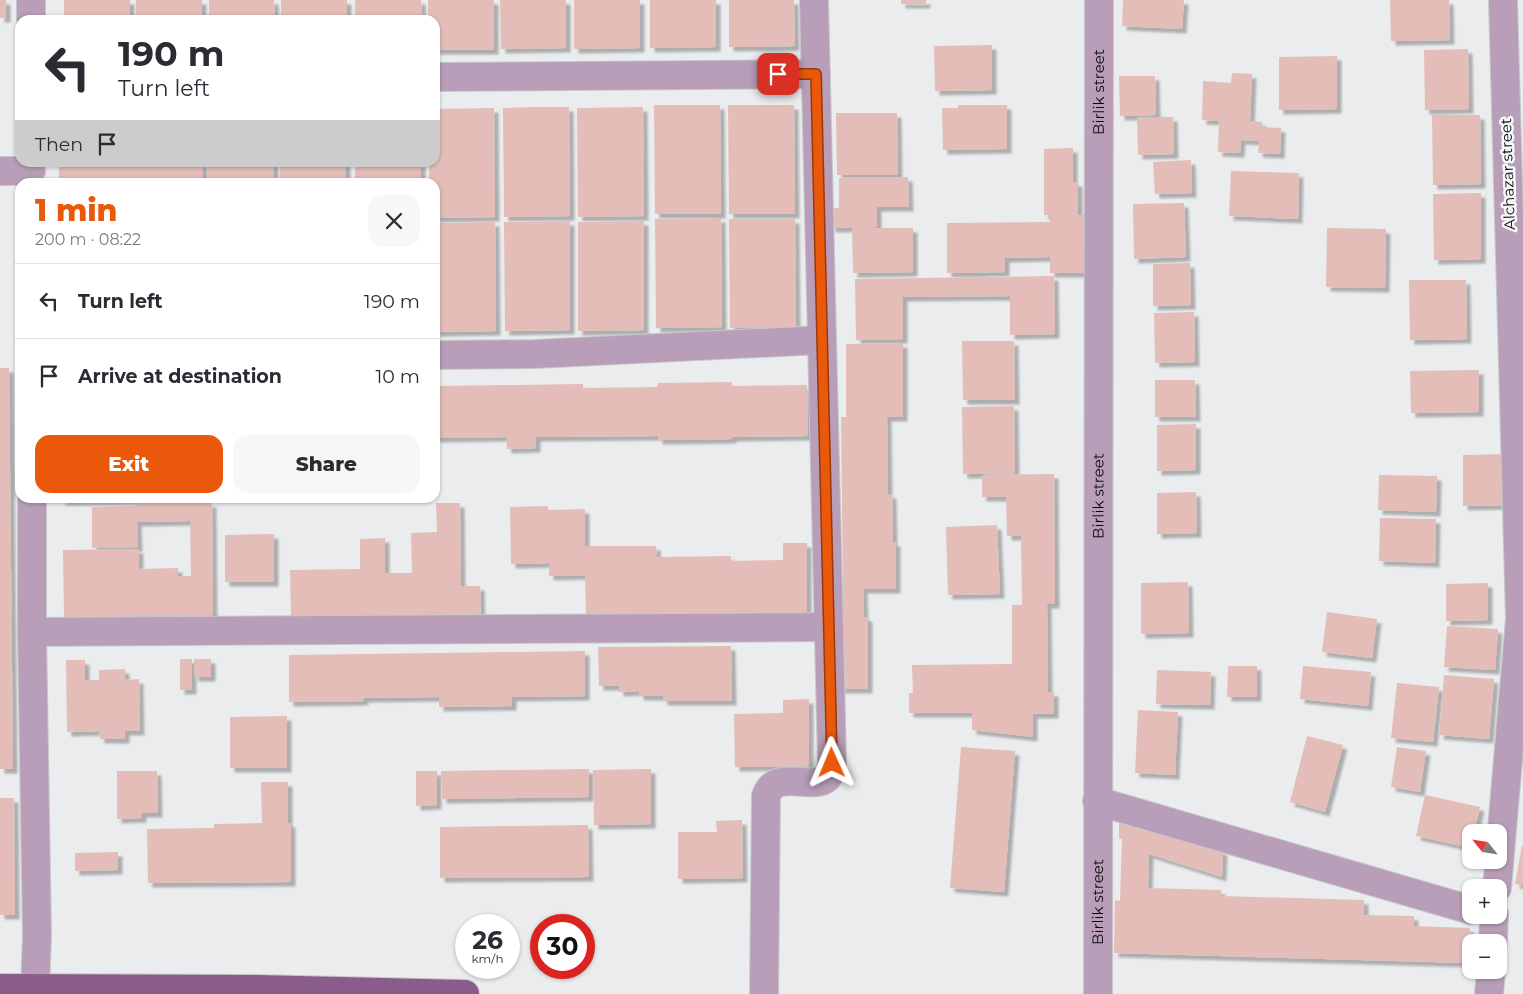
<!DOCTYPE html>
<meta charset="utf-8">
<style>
body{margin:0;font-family:Montserrat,sans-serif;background:#f7f7f7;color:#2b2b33;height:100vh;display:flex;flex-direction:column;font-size:19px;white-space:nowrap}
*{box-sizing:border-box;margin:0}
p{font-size:16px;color:#7c7c81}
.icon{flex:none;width:28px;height:28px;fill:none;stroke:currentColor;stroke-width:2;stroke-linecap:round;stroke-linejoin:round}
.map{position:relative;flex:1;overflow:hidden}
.panel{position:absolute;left:15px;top:178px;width:425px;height:325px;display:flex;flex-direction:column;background:#fff;border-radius:15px;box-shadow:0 1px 4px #0004}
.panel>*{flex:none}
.guide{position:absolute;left:15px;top:15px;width:425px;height:152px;border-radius:15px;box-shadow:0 1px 4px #0004;background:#fff;color:#2b2b33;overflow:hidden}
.needle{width:32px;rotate:300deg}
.controls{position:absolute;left:1462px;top:824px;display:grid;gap:10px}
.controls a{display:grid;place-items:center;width:45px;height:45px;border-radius:10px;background:#fff;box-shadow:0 1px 4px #0004;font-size:25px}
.speed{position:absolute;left:455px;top:914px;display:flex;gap:10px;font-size:25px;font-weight:700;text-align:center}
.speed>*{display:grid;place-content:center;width:65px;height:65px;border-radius:50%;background:#fff;box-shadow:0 1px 4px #0004;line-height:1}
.speed small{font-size:12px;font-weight:400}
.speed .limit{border:8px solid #d22;background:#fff;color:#111}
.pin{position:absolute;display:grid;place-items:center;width:42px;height:42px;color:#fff;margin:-21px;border-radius:10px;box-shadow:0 2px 8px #0006}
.me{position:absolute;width:55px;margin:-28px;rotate:359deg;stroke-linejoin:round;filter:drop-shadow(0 0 4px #0008)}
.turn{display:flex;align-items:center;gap:18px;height:105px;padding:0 20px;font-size:22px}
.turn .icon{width:65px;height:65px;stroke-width:2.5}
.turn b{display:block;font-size:35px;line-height:42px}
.then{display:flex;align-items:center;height:48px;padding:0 20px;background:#0003;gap:10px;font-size:19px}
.round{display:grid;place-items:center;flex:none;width:52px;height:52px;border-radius:15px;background:#f7f7f7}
.head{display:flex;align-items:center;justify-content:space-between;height:85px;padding:0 20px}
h1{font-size:30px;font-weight:800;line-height:38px;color:#ea580c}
.cta{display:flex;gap:10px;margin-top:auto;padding:10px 20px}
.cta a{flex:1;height:58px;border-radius:15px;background:#ea580c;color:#fff;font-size:20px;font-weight:800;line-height:58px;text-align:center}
.cta a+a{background:#f7f7f7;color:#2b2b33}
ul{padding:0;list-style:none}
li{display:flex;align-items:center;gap:15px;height:75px;padding:0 20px;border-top:1px solid #e1e1e2}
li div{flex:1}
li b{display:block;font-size:19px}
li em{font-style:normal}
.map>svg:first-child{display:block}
.building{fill:#e4bdb8;filter:url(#shadow)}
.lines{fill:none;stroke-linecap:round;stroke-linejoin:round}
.minor-casing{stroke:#c7c8c9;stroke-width:30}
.major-casing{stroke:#c7c8c9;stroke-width:30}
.minor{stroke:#b89eb8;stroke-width:28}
.major{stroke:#8a5c8b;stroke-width:28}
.route-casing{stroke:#983908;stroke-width:12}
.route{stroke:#ea580c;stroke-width:9}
.labels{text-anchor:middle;stroke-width:5;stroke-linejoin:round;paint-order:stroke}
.street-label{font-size:15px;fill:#0c0c0d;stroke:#f8f9fb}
</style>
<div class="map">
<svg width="1523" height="994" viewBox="0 0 1523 994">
<defs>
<filter id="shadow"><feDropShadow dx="4.5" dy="4.5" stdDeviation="1" flood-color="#0004"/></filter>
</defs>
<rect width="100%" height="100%" fill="#ebeced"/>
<path class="building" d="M0,0h6v18h-6z
M64,0h66v20h-66z
M136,0h66v20h-66z
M209,0h65l1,20h-66z
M281,0h66v20h-66z
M355,0h66l1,20h-67z
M428,0h66v50h-59v-30h-7z
M500,0h66v48l-65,1z
M574,0h66v48l-66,1z
M650,0h66v47l-66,1z
M729,0h65l1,46 -66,1z
M901,0h25v4h-25z
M1123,0h61l-2,29 -60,-3z
M1390,0h59l1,40 -59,1z
M992,45v45l-57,1 -1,-45z
M1468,49l1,60 -44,1 -1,-60z
M1337,56v53l-58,1v-53z
M1232,73l20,1 -2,47 12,1v5l19,1 -1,26 -22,-1 1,-12 -18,-1 -1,13 -22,-1 1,-31 -17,-1 1,-39 28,2z
M1119,76h36l1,39 -36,1z
M654,105h66l1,109h-66z
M728,105h66l1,109h-66z
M958,105h49v44l-64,1 -1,-42h16z
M534,107h35l1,109 -66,1 -1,-109z
M643,107l1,109 -66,1 -1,-109z
M494,108l1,109 -60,1v-36h-6v-20h6v-53z
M836,113h61l1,62h-61z
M1432,115h48l1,69 -48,1z
M1137,117h36l1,37 -36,1z
M1073,148v34h5v33h7l1,58h-36v-16l-45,1v14l-58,1v-50l103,-1v-7h-6v-66z
M1191,160l1,33 -37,1 -2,-32z
M59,162h144v20h-144z
M208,162h66v20h-66z
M280,162h66v20h-66z
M355,162h66v20h-66z
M1231,171l68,2 -1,46 -69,-3z
M908,177l1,30h-32v20l-46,1v-20h8v-30z
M1481,193v66l-47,1 -1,-66z
M1184,203l2,54 -52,2 -1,-55z
M721,218l1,109 -66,1 -1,-109z
M729,219h66l1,109h-66z
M570,221v109l-65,1 -1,-109z
M644,221v109l-66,1v-109z
M495,222l1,109 -61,1v-109z
M852,228h61v44l-60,1z
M1327,228l59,1 -1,59 -59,-1z
M1190,263l1,42 -38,1v-42z
M1054,276l1,58 -45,1v-39l-107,1v42l-47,1 -1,-61z
M1409,280h57l1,59 -57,1z
M1194,312l1,50 -40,1 -1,-50z
M962,341h52l1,59h-52z
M903,343v74h-16l1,77h4l1,48h3v47h-33l1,28h4v72h-28l-1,-99h4l-2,-173h5v-73z
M0,368h9l4,401h-13z
M1479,370v42l-68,1 -1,-42z
M1155,380h40l1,37h-41z
M732,382v4l75,-1 1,51 -76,1v2l-74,1v-4l-122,1v11l-29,1 -1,-12 -71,1v-52l148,-2v4l74,-1 1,-4z
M1014,406l1,67 -52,1 -1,-67z
M1196,424v46l-39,1v-46z
M1509,454l1,51 -47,1v-51z
M1054,474l1,130h-8l1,88h6v22h-21v23l-61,-7v-17h-63v-20h4l-1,-28 100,-1v-59h10l-1,-69h-14l-1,-39h-24v-22z
M1379,475l58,1 -1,36 -58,-2z
M1196,492l1,41 -40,1v-41z
M61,498h91v2l-91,1z
M137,503h75l1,112 -149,2 -1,-67 76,-1v20l39,-1v8h13l-1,-55 -53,1 1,25 -46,1v-41l45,-1z
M436,503h24l1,83h19l1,32h-43v-3l-147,2 -1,-47 70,-1v-30l25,-1v35h27l-1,-40 26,-1z
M548,506v4l37,-1v37h71l1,11 74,-1v5l52,-1v-17h24v69l-221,4 -1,-41 -36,1v-13l-38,1 -1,-57z
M1380,518l56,1 -1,44 -56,-2z
M997,525l3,69 -52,1 -2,-68z
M274,534v48h-49v-47z
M1188,582l1,51 -48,1v-51z
M1488,583v37l-42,1v-37z
M1327,612l50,7 -5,39 -50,-6z
M1447,626l51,3 -3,41 -51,-3z
M731,646l1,55h-69v-5h-24v-5l-20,1v-6h-20l-1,-39z
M585,651v45l-73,1v9l-73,1v-10l-76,1 1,3 -75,1v-47z
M180,659h12v31h-12z
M194,659h17v18h-17z
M66,660h19v20h14v-10l26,-1v11l14,-1 1,52h-15v8h-25l-1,-8 -32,1z
M1228,666h29v31h-30z
M1303,666l68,6 -3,34 -68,-7z
M1157,670l54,2 -1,33 -54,-1z
M1444,675l50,4 -5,60 -50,-4z
M1397,683l42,4 -6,55 -42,-4z
M809,699v67l-74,1 -1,-53 49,-1v-13z
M1138,710l40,2 -3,63 -40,-2z
M287,716v52h-57v-51z
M1307,736l36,9 -18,67 -35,-10z
M961,747l54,4 -11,141 -54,-4z
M1397,747l29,4 -6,41 -29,-5z
M589,769v28l-147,2 -1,-28z
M651,769v55l-57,1 -1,-55z
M117,771h40l1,42h-16v5l-25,1z
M416,771h21v34l-21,1z
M261,782h27v41h3v59l-143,1 -1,-54 67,-1v-4l48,-1z
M1425,795l55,12 -6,25h-3v16l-55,-12z
M0,798h14l1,117h-15z
M1119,818l104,33 -1,26 -73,-23 -1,34 73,2v6l143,4v15l50,1v10l56,2 -1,35 -355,-10 1,-53 5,1 2,-62h-3z
M742,820l1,58 -65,1v-47h39l-1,-11z
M588,825l1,52 -149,1v-51z
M1522,846h1v39l-8,-1z
M118,852v18l-43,1v-18z"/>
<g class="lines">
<defs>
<g id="minor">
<path d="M31,0v20"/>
<path d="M435,77l381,-3"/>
<path d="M0,171h31"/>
<path d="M435,355l100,-1 287,-14"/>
<path d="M32,498v134l5,304 -2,52"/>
<path d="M32,632l797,-5"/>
<path d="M1097,801l374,109"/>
<path d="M1497,888l23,-269 -17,-619"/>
<path d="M1493,942l1,-27"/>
<path d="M764,994l2,-198c9,-28 47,-5 61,-18 4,-4 4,-10 5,-15l-18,-763"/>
<path id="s1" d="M1098,994l1,-994"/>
<path d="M1489,994l2,-24"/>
</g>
<path id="major" d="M0,988l257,1 208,5"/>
</defs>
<use href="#minor" class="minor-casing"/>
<use href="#major" class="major-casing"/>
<use href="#minor" class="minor"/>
<use href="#major" class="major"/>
</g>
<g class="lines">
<defs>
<path id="route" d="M778,74h38l16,689"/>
</defs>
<use href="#route" class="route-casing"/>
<use href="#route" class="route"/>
</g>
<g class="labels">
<g class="street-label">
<text dy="5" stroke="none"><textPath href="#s1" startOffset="902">Birlik street</textPath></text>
<text transform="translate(1508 174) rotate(-92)" y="5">Alchazar street</text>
<text dy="5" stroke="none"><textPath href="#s1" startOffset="498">Birlik street</textPath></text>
<text dy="5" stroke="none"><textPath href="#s1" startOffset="92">Birlik street</textPath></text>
</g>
</g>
</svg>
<div class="controls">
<a><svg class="needle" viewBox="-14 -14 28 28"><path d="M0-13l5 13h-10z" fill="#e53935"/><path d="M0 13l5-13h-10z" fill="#7c7c81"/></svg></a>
<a>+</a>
<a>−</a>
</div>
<div class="speed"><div>26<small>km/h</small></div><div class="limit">30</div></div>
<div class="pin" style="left:778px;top:74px;background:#d93025"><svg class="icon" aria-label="arrive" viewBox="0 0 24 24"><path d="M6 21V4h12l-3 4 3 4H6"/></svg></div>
<svg class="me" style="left:832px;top:763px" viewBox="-20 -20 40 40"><path d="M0-17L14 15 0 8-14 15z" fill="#ea580c" stroke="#fff" stroke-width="4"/></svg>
<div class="guide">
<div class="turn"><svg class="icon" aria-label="left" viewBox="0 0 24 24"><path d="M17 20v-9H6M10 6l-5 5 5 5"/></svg><div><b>190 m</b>Turn left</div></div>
<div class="then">Then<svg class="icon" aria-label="arrive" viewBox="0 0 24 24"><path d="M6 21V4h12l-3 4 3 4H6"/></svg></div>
</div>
<section class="panel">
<div class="head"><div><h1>1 min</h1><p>200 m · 08:22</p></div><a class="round"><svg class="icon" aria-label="close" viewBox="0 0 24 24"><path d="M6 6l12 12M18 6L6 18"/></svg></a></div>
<ul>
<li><svg class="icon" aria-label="left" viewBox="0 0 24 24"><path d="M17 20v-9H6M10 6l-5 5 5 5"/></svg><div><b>Turn left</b></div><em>190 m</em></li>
<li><svg class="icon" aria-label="arrive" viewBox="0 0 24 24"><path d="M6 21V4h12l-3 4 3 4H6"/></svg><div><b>Arrive at destination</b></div><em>10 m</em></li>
</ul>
<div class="cta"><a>Exit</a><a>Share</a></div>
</section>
</div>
